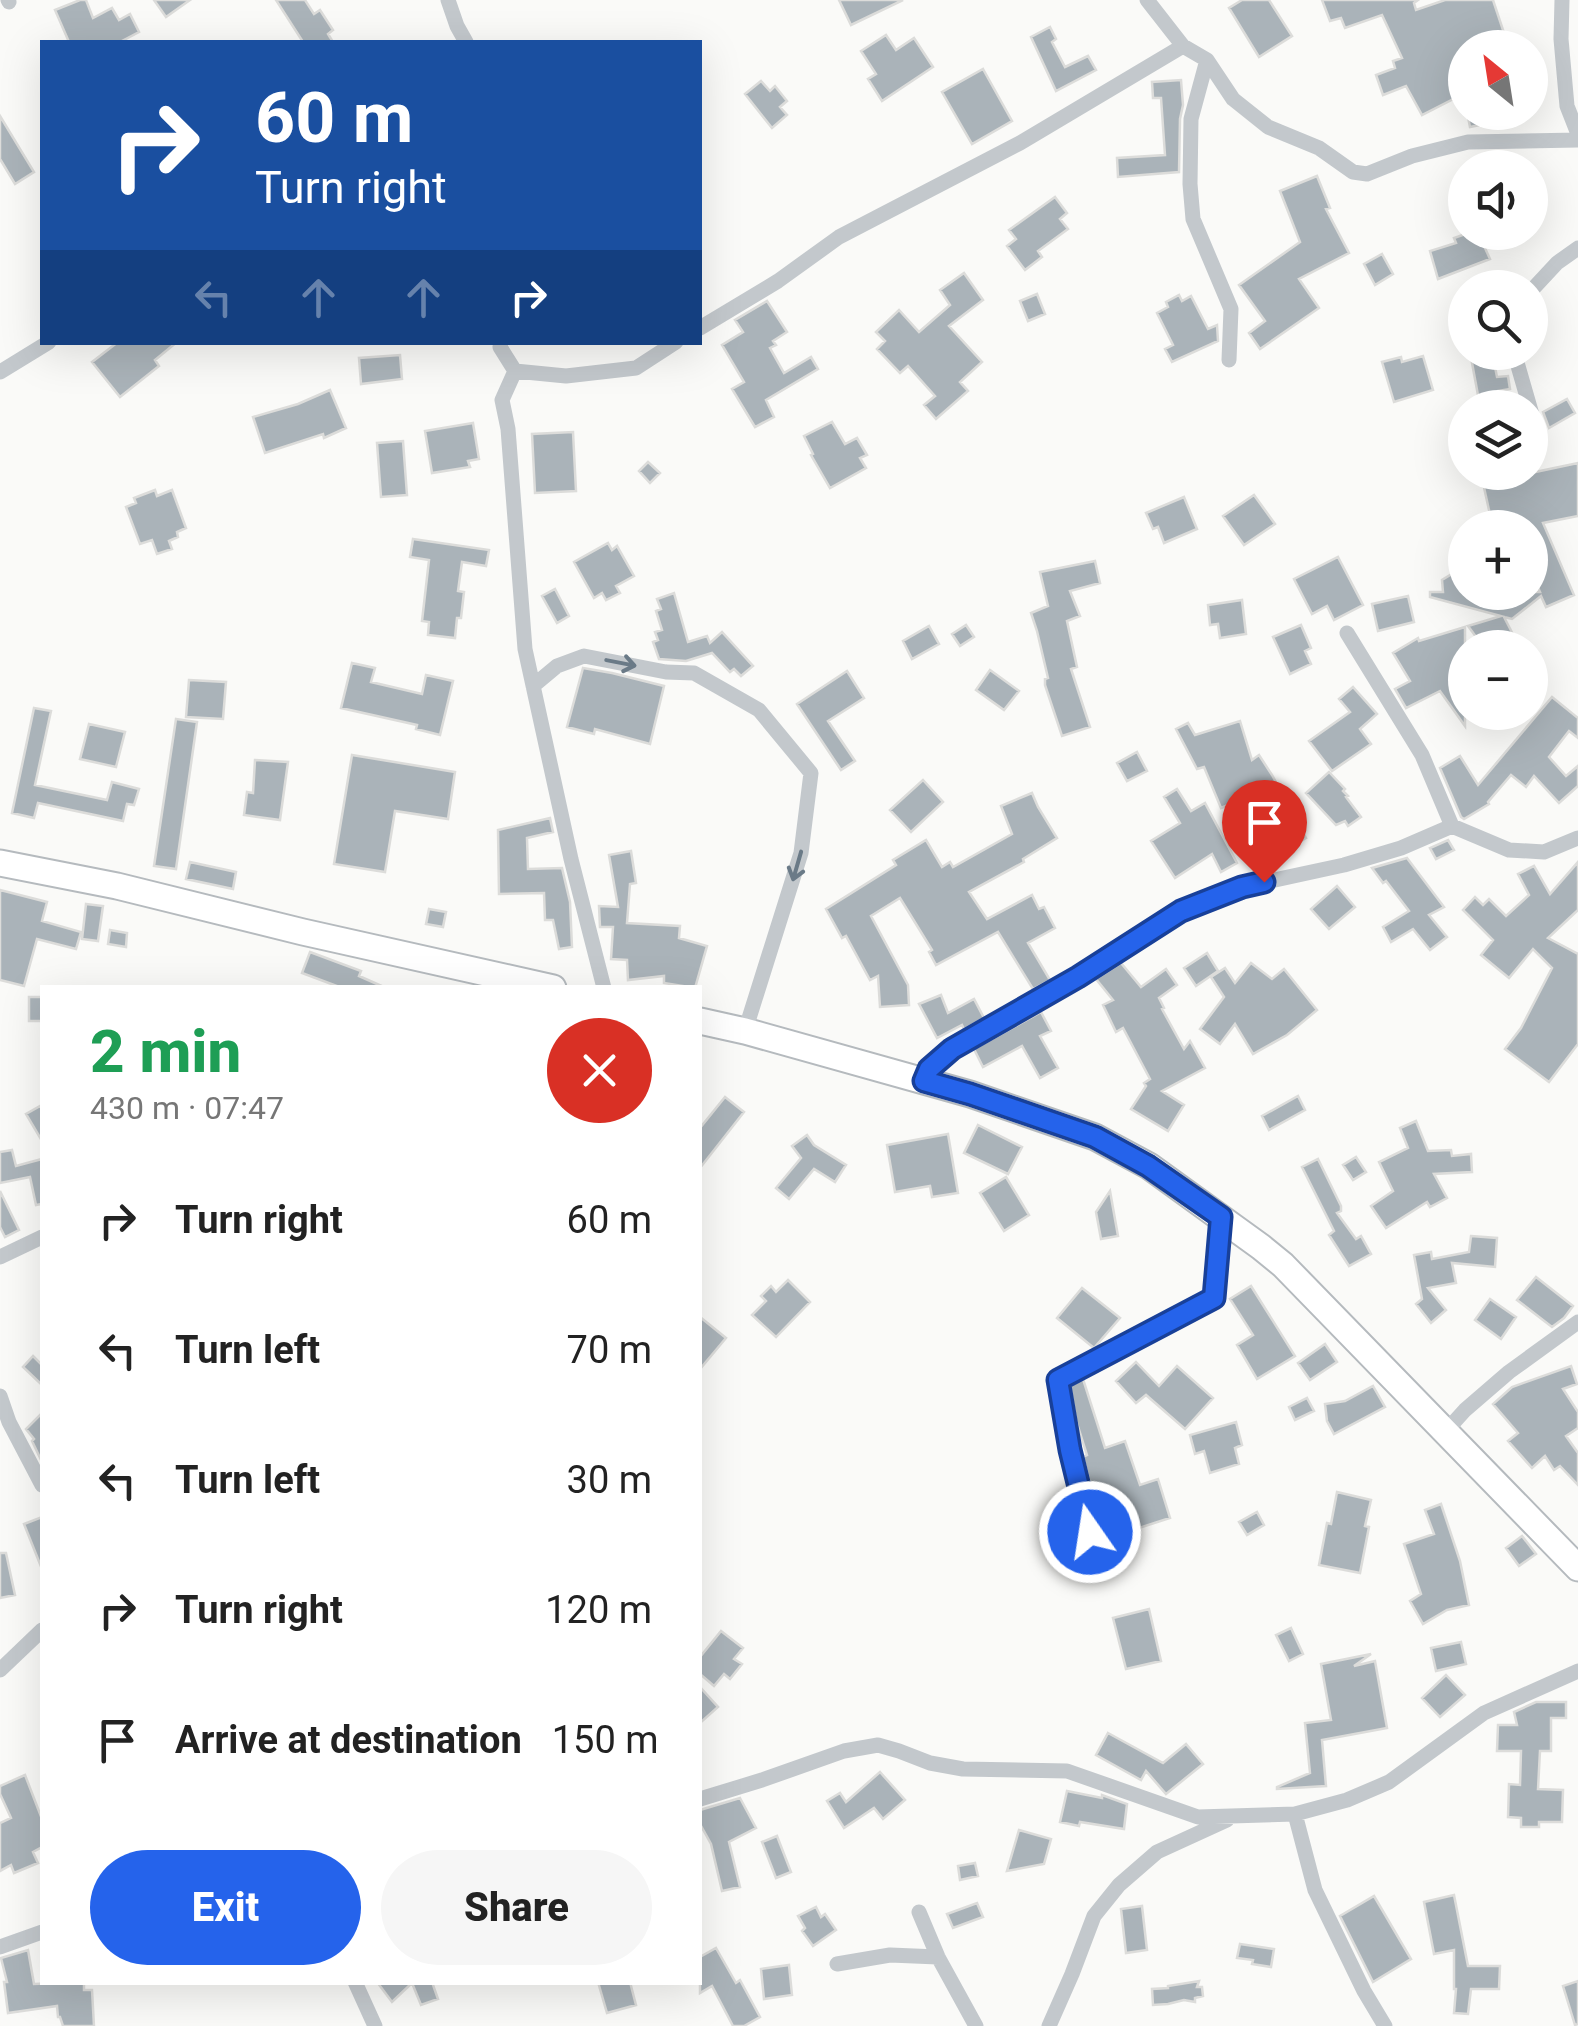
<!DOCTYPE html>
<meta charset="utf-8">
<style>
body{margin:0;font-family:Roboto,sans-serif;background:#f6f6f6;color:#222;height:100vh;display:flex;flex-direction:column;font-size:38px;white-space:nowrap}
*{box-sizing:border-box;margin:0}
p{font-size:32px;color:#767676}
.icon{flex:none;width:55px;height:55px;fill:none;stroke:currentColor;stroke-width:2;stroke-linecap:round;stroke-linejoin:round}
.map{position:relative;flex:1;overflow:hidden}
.sheet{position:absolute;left:40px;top:985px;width:662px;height:1000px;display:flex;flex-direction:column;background:#fff;border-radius:0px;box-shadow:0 10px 40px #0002}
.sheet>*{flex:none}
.guide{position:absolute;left:40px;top:40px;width:662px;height:305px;border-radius:0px;box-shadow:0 10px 40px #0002;background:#1a4fa0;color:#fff;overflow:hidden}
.needle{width:65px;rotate:330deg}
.buttons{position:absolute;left:1448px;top:30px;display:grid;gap:20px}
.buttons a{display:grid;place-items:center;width:100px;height:100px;border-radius:50%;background:#fff;box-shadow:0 10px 40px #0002;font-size:50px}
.pin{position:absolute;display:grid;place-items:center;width:85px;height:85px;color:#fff;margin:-102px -42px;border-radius:50% 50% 50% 0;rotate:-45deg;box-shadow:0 0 10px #0007}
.pin .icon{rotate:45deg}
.me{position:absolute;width:110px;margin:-55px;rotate:347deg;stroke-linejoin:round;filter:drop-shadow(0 0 8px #0008)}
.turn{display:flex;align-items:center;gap:35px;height:210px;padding:0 50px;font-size:45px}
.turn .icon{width:130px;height:130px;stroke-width:2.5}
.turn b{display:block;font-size:70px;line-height:85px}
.lanes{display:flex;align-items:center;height:95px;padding:0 50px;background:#0003;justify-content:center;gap:50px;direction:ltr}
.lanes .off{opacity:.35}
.round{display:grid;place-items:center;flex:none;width:105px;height:105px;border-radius:52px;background:#f6f6f6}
.summary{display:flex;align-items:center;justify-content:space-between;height:170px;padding:0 50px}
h1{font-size:60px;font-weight:800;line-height:75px;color:#1e9e55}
.cta{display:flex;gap:20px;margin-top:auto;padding:20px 50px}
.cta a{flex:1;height:115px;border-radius:60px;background:#2563eb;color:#fff;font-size:40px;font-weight:800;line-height:115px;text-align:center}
.cta a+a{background:#f6f6f6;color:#222}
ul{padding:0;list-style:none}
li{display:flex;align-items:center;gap:30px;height:130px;padding:0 50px}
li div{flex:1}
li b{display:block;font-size:38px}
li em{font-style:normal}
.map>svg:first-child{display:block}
.building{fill:#aab3b9;stroke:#dcdcda;stroke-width:2.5}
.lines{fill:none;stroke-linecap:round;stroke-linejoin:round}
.primary-casing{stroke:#b5babe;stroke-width:29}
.minor{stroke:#c3c8cc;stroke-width:15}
.primary{stroke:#fff;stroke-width:25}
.oneway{stroke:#6a7a87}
.route-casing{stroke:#184099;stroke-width:25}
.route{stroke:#2563eb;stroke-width:18}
</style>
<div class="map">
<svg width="1578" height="2026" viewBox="0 0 1578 2026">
<rect width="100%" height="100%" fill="#fafaf8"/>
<path class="building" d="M80,0h6l7,18 19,-10 7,12 11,-6 9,18 -19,10h-51l-14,-32z
M154,0h36l-24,17z
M276,0h29l9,14 6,-4 13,20 -5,4 5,8h-30z
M839,0h64l-52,25z
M1242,0h27l23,36 -33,21 -30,-49z
M1322,0h96l-4,3 2,7 29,-10h48l16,48h-44v45l-43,22 -16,-29 -23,9 -7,-20 19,-7 -2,-7 9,-3 -20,-43 -37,13 -4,-10 -11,3z
M1050,27l6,12 -4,3 13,25 23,-11 8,14 -40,21 -25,-54z
M886,35l10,15 18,-12 19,29 -51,34 -14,-22 8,-5 -15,-23z
M983,69l29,52 -40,23 -30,-52z
M1181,80l2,25 -3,14 -1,53 -61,5 -1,-19 48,-3 -4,-57h-8l-1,-16z
M761,81l9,10 5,-5 12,15 -7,6 7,8 -15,13 -27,-34z
M1467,112h42l1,7 -40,8z
M0,116l34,56 -19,12 -15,-25z
M1317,176l13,32 -4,1 23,44 -50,26 20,29 -59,41 -11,-16 16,-12 -26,-36 61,-43 -20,-51z
M1055,197l12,16 -7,6 8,10 -30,22 4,6 -17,13 -18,-24 9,-7 -7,-9z
M1471,232l3,7 6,-2 10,22 -52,20 -8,-28 26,-8 -2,-5z
M1382,254l11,20 -18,11 -11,-21z
M964,273l19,27 -34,26 33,36 -22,20 8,9 -32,28 -12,-14 11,-9 -27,-30 -8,7 -23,-24 8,-8 -9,-9 23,-22 20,22 31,-27 -10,-15z
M1037,294l8,20 -17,7 -8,-20z
M1179,295l3,6 9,-5 17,33 9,-4 1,16 -46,21 -7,-13 8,-4 -16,-32 11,-6 -2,-5z
M767,301l20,31 -14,9 3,4 -6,3 14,25 27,-16 7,12 -52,31 8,17 -19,10 -23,-38 12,-7 -22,-37 21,-13 -8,-12z
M118,342h59l-22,18 4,6 -39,31 -28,-35z
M1470,352h22l5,25 11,-1 2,13 -12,2 2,12 -20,3z
M400,355l2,24 -41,5 -2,-26z
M1423,356l10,34 -39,12 -12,-40 19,-5 1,5z
M330,390l16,38 -22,10 -1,-4 -58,19 -12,-36 45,-13z
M1567,399l8,14 -26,15 -6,-16z
M832,422l13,22 12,-6 10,17 -7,3 6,10 -36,20 -19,-33 2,-1 -9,-18z
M473,423l6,36 -11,2 2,6 -38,6 -7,-42z
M573,432l3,59 -41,2 -3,-59z
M403,441l4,54 -26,2 -4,-54z
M648,462l12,11 -10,10 -11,-12z
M1578,463v53l-35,7 31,72 -28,12 -5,-11 -29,23 -8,-2 16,31h-18l-6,-13 -14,10 -14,-19 33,-10 -71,-19v-5h13l-1,-12 23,-14v26h75l-10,-23v-41h-37l-10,-45z
M155,490l2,6 15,-6 14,38 -9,4 1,5 -9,4 3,8 -15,5 -5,-14 -12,4 -14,-37 10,-4 -2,-5z
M1254,495l21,29 -31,21 -21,-29z
M1184,497l13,32 -33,14 -6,-16 -5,2 -7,-16z
M413,539l76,11 -3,16 -24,-4 -4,29 6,1 -3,26h-4l-2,20 -27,-3 1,-13 -7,-1 7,-61 -19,-3z
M608,543l4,7 5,-4 17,30 -18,10 4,7 -14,7 -4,-7 -8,5 -20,-36z
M1338,557l25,48 -29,15 -7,-14 -15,8 -18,-35z
M1095,561l5,22 -30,8 10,25 -13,5 10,46 -6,2 19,58 -28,9 -17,-51v-6l3,-1 -11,-47 -6,-18 17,-7 -8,-34z
M555,589l14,27 -12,7 -15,-27z
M674,593l14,49 19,-6 3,7 12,-11 31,34 -12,10 -7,-7 -4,3 -18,-19 -26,8 -27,-2 -6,-17 5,-2 -3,-8 7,-2 -6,-19 5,-2 -4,-10z
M1408,596l6,26 -36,9 -6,-27z
M1242,600l4,34 -26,4 -2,-14 -8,1 -2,-20z
M966,625l8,12 -14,9 -8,-12z
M1301,625l10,23 -6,3 6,13 -21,10 -17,-37z
M929,626l10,18 -27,15 -9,-18z
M1465,627v99l-25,-35 -34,17 -11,-19 15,-8 -17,-28 25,-15 1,3z
M352,663l23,5 -4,14 51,12 4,-19 27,6 -13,54 -24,-6 1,-4 -76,-17z
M583,668l29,5 52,13 -14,58 -55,-15 -1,5 -27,-7z
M990,670l29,21 -15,19 -28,-20z
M847,671l17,27 -36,23 27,40 -14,9 -44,-66z
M189,680l37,2 -3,37 -37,-2z
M1353,687l24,27 -17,15 11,15 -39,27 -23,-30 41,-29 -11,-13z
M1552,697l26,21v20l-9,-7 -20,26 17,19 12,-10v20l-19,17 -25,-27 -8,11 -15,-12 -23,27 1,2 -25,15 -3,-2 -21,-49 20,-12 18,29z
M34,708l17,3 -16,74 72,15 5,-18 27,7 -5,16 -7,-1 -4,17 -85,-18 -4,15 -22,-5z
M176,719l21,3 -21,147 -22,-3z
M1240,721l12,39 7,-5 13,20 34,63 -49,29 -10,-21 29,-16 -20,-37 -35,15 -17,-41 -7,2 -21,-40 12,-6 7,12z
M89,724l36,8 -9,35 -36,-8z
M1137,752l10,19 -20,10 -10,-18z
M352,755l103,17 -7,47 -53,-8 -10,61 -51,-8z
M255,760l33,2 -8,58 -36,-5 3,-23 6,1z
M1329,772l16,17 -2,2 5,5 -2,1 15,20 -13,9 -3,-5 -9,4 -30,-32z
M923,780l20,22 -32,30 -21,-22z
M1177,789l14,22 14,-8 32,60 -16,9 -9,-18 -37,24 -24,-37 29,-18 -16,-26z
M1032,793l6,14 19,31 -34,21 1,3 -55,30 18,27 45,-24 7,14 5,-2 11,21 -27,15 22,37 -17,9 -35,-57 -62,33 -7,-13 3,-2 -32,-52 -29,18 37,69 1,20 -29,2 -2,-31 -8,4 -24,-44 -4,2 -16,-29 70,-44 -3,-5 33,-20 16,27 8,-5 3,5 59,-33 -11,-28z
M550,818l3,14 -26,6 1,31 34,-1 8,34 2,45 -13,2 -6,-29h-8l-1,-27 -45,1 -1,-64z
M1448,840l6,10 -18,9 -6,-11z
M631,851l5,32 -6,1 -3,39 53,3 -1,12 28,8 -12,42 -31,-5v-7l-36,4 -1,-20 -16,-1 2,-32h-13l-1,-21 19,1 -9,-52z
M1407,858l37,49 -15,8 18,22 -17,13 -17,-21 -22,13 -8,-15 26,-16 -23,-30 -3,2 -11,-15z
M190,862l46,10 -3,17 -47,-10z
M1578,862v48l-30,28 30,16v90l-29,38 -44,-33 16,-21 31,-60 -19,-19 -24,29 -28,-23 12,-15 -30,-30 12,-13 8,8 6,-6 17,17 23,-21 -11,-21 16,-8 16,28z
M1337,886l18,21 -26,22 -18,-20z
M0,890l47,12 -5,19 39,11 -5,17 -39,-10 -13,47 -24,-6z
M86,904l17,2 -5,35 -16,-2z
M429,909l17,3 -3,15 -17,-3z
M110,930l17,3 -1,14 -18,-3z
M310,952l51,19 -2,5 27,12h-44l-40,-15z
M1207,953l11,18 -22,15 -12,-18z
M1121,963l20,24 25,-18 11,16 -18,13 5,10 -2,1 22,40 6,-8 15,27 -43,23 22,14 -16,26 -37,-22 15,-23 -2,-3 6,-4 -27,-51 -7,4 -13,-27 10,-5 -17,-21z
M1251,963l21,16 12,-10 33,41 -30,25 -34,19 -18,-30 -15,20 -20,-15 24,-32 -13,-20 14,-9 10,15z
M941,995l7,18 26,-14 10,19 -20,11 -2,-4 -25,13 -18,-34z
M29,997h13v24h-13z
M1041,1012l10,19 -11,5 18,32 -18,10 -18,-32 -39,21 -9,-18z
M1298,1096l7,14 -36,20 -7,-14z
M725,1097l19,15 -44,56v-40z
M42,1105v36l-16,-27z
M1416,1121l12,30 23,-1 1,6 19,-2 1,18 -38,2 13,24 -17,9 -3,-5 -41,26 -15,-22 22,-15 -14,-29 29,-14 -8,-20z
M978,1125l44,22 -14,27 -44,-21z
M948,1134l10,59 -26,4 -2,-11 -35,6 -8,-47z
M807,1135l7,10 32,20 -11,17 -21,-13 -25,30 -13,-11 25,-30 -9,-12z
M12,1150l4,16 26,-7v45l-6,1 -6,-28 -30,6v-31z
M1356,1157l10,15 -13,8 -10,-15z
M1318,1159l23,47v5l-4,2 19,26 5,-3 10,18 -22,12 -20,-31 5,-4 -32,-64z
M1006,1177l23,38 -25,16 -24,-38z
M0,1191l19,39 -14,7 -5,-10z
M1110,1191l8,45 -17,3 -5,-27z
M1471,1236l26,2 -2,29 -43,-4 4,20 -28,5 18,22 -15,13 -15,-19 6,-5 -8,-44 17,-3 1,7 37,-7z
M1536,1277l37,29 -9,12 -12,9 -35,-27z
M788,1280l22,22 -34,35 -24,-22 14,-14 -5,-5 10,-10 5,6z
M1251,1286l44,70 -38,23 -20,-34 16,-10 -23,-36z
M1082,1288l38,30 -26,30 -37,-30z
M1490,1299l26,18 -15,22 -26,-19z
M700,1317l26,21 -26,31z
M1325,1344l12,18 -27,18 -12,-17z
M33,1356l9,9v20l-19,-18z
M1136,1362l23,24 18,-20 36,32 -28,31 -39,-34 -10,8 -20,-22z
M1571,1366l6,18 -14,5 15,23v16l-12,8 12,17v32l-18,-19 -6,4 -9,-14 -13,12 -24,-27 10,-8 -25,-29 19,-17z
M1083,1379l22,69 20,-7 15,44 18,-6 12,39 -56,18 -16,-51 -7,2 -8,-30 4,-2 -11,-35 -6,-34z
M1373,1386l12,21 -51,27 -7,-13 -2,-17 20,-3z
M1307,1398l7,13 -19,9 -6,-13z
M42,1413v49l-10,-21 2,-2 -8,-10z
M1236,1422l6,23 -7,3 4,16 -29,9 -6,-22 -9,3 -5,-19z
M1337,1492l34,8 -6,26 4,1 -9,46 -41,-8 8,-42 4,1z
M1441,1504l19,57 9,44 -22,5 -24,14 -13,-23 11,-7 -17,-50 30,-10 -9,-24z
M1257,1512l7,13 -17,10 -8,-13z
M42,1517v52l-18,-45z
M1522,1536l14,18 -17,12 -13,-18z
M0,1553h6l9,42 -15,3z
M1149,1609l12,52 -35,8 -13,-51z
M1291,1628l12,26 -14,7 -13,-26z
M721,1631l22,17 -9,11 8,5 -12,15 -6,-5 -10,12 -14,-12v-17z
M1461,1642l5,22 -30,7 -5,-23z
M1371,1654l-17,12 21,-5 12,67 -65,12 4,46 -49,3v-2l33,-14 -5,-50 26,-3 -10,-56z
M1446,1675l19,20 -25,22 -18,-19z
M700,1687l18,20 -18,16z
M1536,1702h30v16h-15v33h-11l-2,38 25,1 -1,32h-23v5h-18v-9l-13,-1 1,-33 11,1 1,-34h-24l1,-26h19l-3,-13z
M1108,1733l55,30 23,-19 17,20 -37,30 -20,-23 -5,9 -45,-25z
M880,1772l25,28 -22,19 -9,-11 -30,20 -17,-27 13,-8 6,9z
M25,1775l17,44v28l-9,5 5,11 -24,10 -3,-8 -11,6v-48l11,-5 -11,-24v-8z
M1067,1791l35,7v-3l25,9 -3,25 -44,-7 -1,4 -19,-4z
M740,1798l16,30 -27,14 11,45 -18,4 -11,-47 -11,-20v-14z
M1019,1830l32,9 -7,25 -37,7z
M777,1836l14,36 -15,6 -14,-36z
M975,1863l3,13 -18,4 -2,-14z
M1454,1895l14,71h32l-1,23h-28l-3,25 -14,-1 2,-24h-2v-39l-20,4 -10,-52z
M1374,1896l37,63 -38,23 -33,-66z
M977,1903l6,14 -30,11 -6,-14z
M1142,1906l5,44 -21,3 -5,-44z
M816,1907l5,10 4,-3 11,16 -23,16 -11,-15 3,-3 -7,-12z
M1240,1944l34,5 -3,18 -19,-3 1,-4 -16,-2z
M716,1948l20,35 4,-3 20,37 -16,9h-11l-21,-40 -12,7v-36z
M28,1950l6,34 50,-2v8h8l2,36h-31l-3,-9h-2l-1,-11 -49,7 -4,-31h3l-6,-24z
M789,1965l3,30 -28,4 -3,-30z
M1199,1981l-2,6h5l1,9 -8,2v4l-11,-2 -16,4 -15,1 -1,-16 16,-1v-2z
M1578,1981v43l-3,1 -12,-39z
M377,1982h55l6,17 -17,6 -9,-22 -20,19z
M598,1982h32l6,23 -29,8z"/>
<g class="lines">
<defs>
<path id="primary" d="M0,863l117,23 186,46 250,56
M700,1021l45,10 225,63 125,43 54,29 112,81 22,18 295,303"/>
</defs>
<use href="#primary" class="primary-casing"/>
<path class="minor" d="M8,0l1,2
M448,0l9,26 9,16
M1147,0l36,46
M1562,0l-1,39 6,67 11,28
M1207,60l-16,59 -1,65 3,35 38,90 -2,51
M1530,292l27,-29 21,-15
M700,328l78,-47 61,-44 181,-94 163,-97 24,14 26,39 35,28 51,21 34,24 14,2 45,-18 56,-14 110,-2
M501,342l-1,5 15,24 -13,29 6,29 17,220 46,210 33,129
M1514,352l19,66
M515,371l51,5 70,-8 40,-26
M0,372l49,-30
M1347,633l75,122 30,71
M533,686l24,-20 27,-10 82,16 28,1 65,37 52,63 -10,80 -56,178
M924,1081l5,-12 23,-20 125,-72 104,-66 61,-24 102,-22 57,-17 51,-22 57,24 35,2 34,-14
M0,1257l42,-20
M0,1396l9,26 33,63
M1446,1431l19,-21 44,-38 69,-50
M1090,1532l-20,-83 -12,-69 156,-82 7,-81
M0,1670l42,-40
M700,1799l62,-19 82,-29 34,-6 21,6 31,12 33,6 104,2 131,46 97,-3 52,-14 42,-18 95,-69 94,-42
M1295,1814l20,76 49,101 21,35
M919,1912l19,45 38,69
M0,1947l42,-15
M837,1964l53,-9 48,2
M355,1982l20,44
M1049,2026l23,-52 22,-58 25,-31 38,-33 70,-32"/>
<use href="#primary" class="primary"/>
</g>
<defs><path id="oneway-shaft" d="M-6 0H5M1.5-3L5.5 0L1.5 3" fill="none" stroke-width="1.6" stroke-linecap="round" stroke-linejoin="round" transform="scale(2.5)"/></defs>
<g class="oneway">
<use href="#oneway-shaft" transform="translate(621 663) rotate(11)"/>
<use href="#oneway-shaft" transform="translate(797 866) rotate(106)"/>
</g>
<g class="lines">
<defs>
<path id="route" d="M1090,1532l-20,-82 -12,-70 156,-82 7,-81 -73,-51 -53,-29 -125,-43 -46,-13 5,-12 23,-20 126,-72 103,-66 61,-24 22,-5"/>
</defs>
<use href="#route" class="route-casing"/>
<use href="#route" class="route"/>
</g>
</svg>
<div class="buttons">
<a><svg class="needle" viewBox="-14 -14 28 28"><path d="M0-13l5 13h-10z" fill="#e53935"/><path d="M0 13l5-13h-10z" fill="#767676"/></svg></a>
<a><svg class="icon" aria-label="sound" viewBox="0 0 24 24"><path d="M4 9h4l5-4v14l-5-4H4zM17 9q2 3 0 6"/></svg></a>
<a><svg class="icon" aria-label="search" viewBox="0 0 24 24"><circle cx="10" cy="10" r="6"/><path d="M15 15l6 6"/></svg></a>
<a><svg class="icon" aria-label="layers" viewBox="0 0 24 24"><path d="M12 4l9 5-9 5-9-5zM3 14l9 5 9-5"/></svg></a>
<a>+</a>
<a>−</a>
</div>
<div class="pin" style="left:1264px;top:882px;background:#d93025"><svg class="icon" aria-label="arrive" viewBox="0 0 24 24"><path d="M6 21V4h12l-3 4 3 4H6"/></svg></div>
<svg class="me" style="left:1090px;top:1532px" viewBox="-20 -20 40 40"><circle r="17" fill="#2563eb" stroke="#fff" stroke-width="3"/><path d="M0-11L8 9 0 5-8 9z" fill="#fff"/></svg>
<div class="guide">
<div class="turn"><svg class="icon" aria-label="right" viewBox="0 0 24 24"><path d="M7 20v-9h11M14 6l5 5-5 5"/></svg><div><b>60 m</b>Turn right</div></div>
<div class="lanes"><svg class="icon off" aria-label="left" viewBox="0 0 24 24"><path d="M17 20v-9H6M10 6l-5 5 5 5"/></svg><svg class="icon off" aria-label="ahead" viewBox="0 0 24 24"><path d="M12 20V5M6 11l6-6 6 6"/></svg><svg class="icon off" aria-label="ahead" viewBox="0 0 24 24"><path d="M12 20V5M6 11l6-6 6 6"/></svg><svg class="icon" aria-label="right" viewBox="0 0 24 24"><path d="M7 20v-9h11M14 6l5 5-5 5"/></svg></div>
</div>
<section class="sheet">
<div class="summary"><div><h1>2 min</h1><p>430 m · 07:47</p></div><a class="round" style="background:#d93025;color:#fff"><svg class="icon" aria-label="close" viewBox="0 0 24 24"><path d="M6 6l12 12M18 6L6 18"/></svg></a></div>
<ul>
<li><svg class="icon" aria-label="right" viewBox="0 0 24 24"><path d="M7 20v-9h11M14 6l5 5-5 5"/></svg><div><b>Turn right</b></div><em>60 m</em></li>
<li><svg class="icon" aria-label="left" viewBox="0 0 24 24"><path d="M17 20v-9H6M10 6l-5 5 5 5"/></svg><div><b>Turn left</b></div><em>70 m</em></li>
<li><svg class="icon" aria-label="left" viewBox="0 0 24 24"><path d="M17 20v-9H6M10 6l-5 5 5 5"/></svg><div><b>Turn left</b></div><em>30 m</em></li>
<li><svg class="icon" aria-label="right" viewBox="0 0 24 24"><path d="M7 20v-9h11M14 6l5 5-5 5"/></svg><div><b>Turn right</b></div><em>120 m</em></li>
<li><svg class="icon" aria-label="arrive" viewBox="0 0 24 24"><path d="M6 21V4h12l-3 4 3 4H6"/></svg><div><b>Arrive at destination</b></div><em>150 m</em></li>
</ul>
<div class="cta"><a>Exit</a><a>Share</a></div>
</section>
</div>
